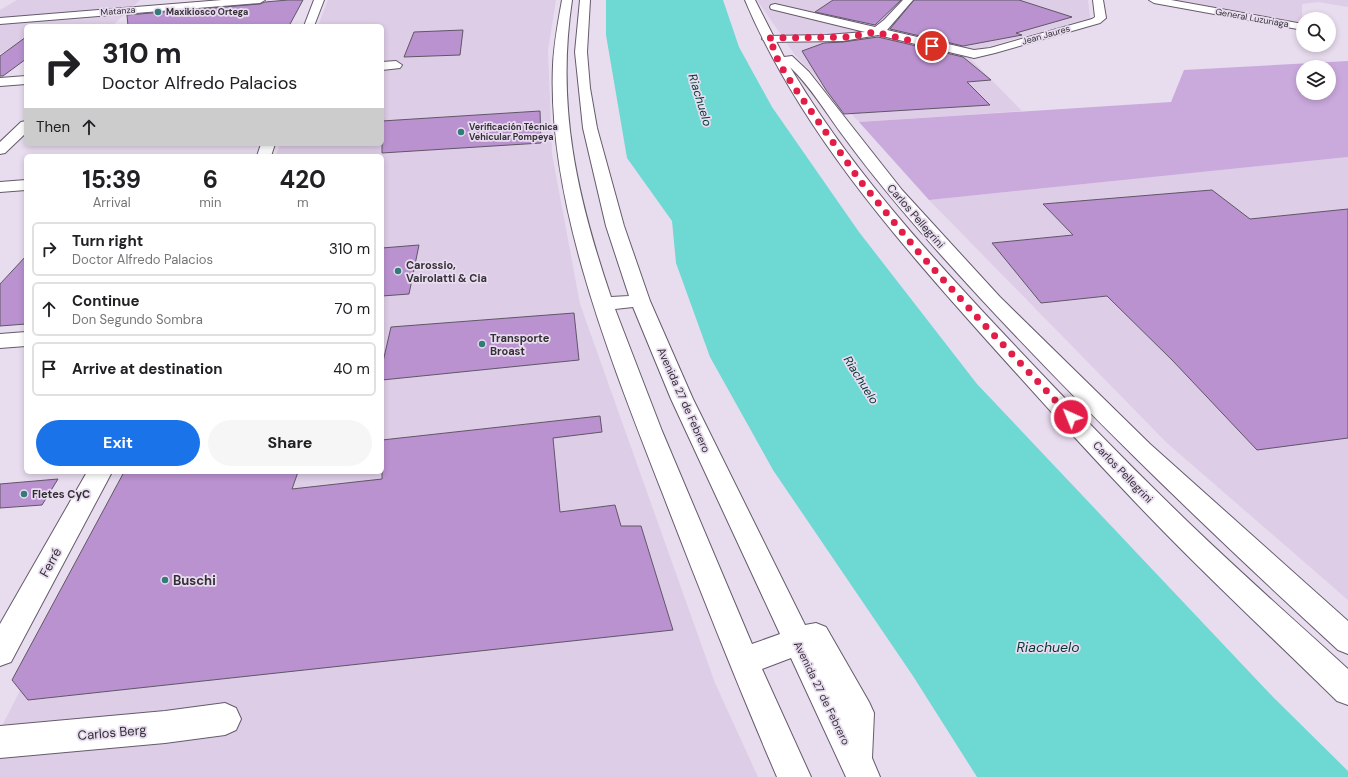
<!DOCTYPE html>
<meta charset="utf-8">
<style>
body{margin:0;font-family:"DM Sans",sans-serif;background:#f6f6f6;color:#202124;height:100vh;display:flex;flex-direction:column;font-size:15px;white-space:nowrap}
*{box-sizing:border-box;margin:0}
p{font-size:13px;color:#757577}
.icon{flex:none;width:22px;height:22px;fill:none;stroke:currentColor;stroke-width:2;stroke-linecap:round;stroke-linejoin:round}
.map{position:relative;flex:1;overflow:hidden}
.sheet{position:absolute;left:24px;top:154px;width:360px;height:320px;display:flex;flex-direction:column;background:#fff;border-radius:6px;box-shadow:0 2px 6px #0003}
.sheet>*{flex:none}
.guide{position:absolute;left:24px;top:24px;width:360px;height:122px;border-radius:6px;box-shadow:0 2px 6px #0003;background:#fff;color:#202124;overflow:hidden}
.fabs{position:absolute;left:1296px;top:12px;display:grid;gap:8px}
.fabs a{display:grid;place-items:center;width:40px;height:40px;border-radius:50%;background:#fff;box-shadow:0 2px 6px #0003;font-size:20px}
.pin{position:absolute;display:grid;place-items:center;width:34px;height:34px;color:#fff;margin:-17px;border:2px solid #fff;border-radius:50%;box-shadow:0 1px 4px #0007}
.me{position:absolute;width:44px;margin:-22px;rotate:316deg;stroke-linejoin:round;filter:drop-shadow(0 0 3px #0008)}
.turn{display:flex;align-items:center;gap:14px;height:84px;padding:0 12px;font-size:18px}
.turn .icon{width:52px;height:52px;stroke-width:2.5}
.turn b{display:block;font-size:28px;line-height:34px}
.then{display:flex;align-items:center;height:38px;padding:0 12px;background:#0003;gap:8px;font-size:15px}
.eta{display:flex;justify-content:space-evenly;align-items:center;height:68px;text-align:center}
.eta b{font-size:24px;font-weight:700;line-height:28px}
.primary-button{display:flex;gap:8px;margin-top:auto;padding:8px 12px}
.primary-button a{flex:1;height:46px;border-radius:24px;background:#1a73e8;color:#fff;font-size:16px;font-weight:700;line-height:46px;text-align:center}
.primary-button a+a{background:#f6f6f6;color:#202124}
ul{padding:0;list-style:none}
li{display:flex;align-items:center;gap:12px;height:54px;margin:0 8px 6px;padding:0 4px;border:2px solid #e0e0e0;border-radius:6px}
li div{flex:1}
li b{display:block;font-size:15px}
li em{font-style:normal}
.map>svg:first-child{display:block}
.built{fill:#ddcde6}
.green{fill:#caa9dc;fill-rule:evenodd}
.water{fill:#6ed8d3}
.building{fill:#ba92d0;stroke:#605666}
.lines{fill:none;stroke-linecap:round;stroke-linejoin:round}
.minor-casing{stroke:#655b6b;stroke-width:2}
.major-casing{stroke:#655b6b;stroke-width:2}
.minor{fill:#fff;fill-rule:evenodd}
.major{fill:#fff;fill-rule:evenodd}
.route{stroke:#e11d48;stroke-width:7;stroke-dasharray:0 12.6}
.poi-dot{fill:#327b78;stroke:#e8dcef;stroke-width:1.5}
.labels{text-anchor:middle;stroke-width:3.5;stroke-linejoin:round;paint-order:stroke}
.far-street-label{font-size:9px;fill:#342f36;stroke:#e8dcef}
.far-poi-label{font-size:9px;font-weight:bold;fill:#342f36;stroke:#e8dcef;text-anchor:start}
.street-label{font-size:11px;fill:#342f36;stroke:#e8dcef}
.poi-label{font-size:11px;font-weight:bold;fill:#342f36;stroke:#e8dcef;text-anchor:start}
.water-label{font-size:12px;font-style:italic;fill:#033837;stroke:#e8dcef}
.near-street-label{font-size:13px;fill:#342f36;stroke:#e8dcef}
.near-poi-label{font-size:13px;font-weight:bold;fill:#342f36;stroke:#e8dcef;text-anchor:start}
.near-water-label{font-size:14px;font-style:italic;fill:#033837;stroke:#e8dcef}
</style>
<div class="map">
<svg width="1348" height="777" viewBox="0 0 1348 777">
<rect width="100%" height="100%" fill="#e8dcef"/>
<path class="built" d="M17,0h123l-28,26h-86v16h-6l-20,12v-44z
M328,0h228l-8,50 4,104 28,150 135,379 43,94h-758v-47l131,-258h251v-316h-106l4,-12h102v-118h-64z
M757,0h331l2,18 -125,35 57,58 -163,11 -64,-67z
M1164,0h184v7l-30,-5 -16,2v22z
M1348,157v443l-181,-157 -238,-243z"/>
<path class="green" d="M1348,61v96l-419,43 -70,-78 312,-20 13,-32zM1303,67h26v26h-26z"/>
<path class="water" d="M606,0h117l16,47 33,60 87,125 118,152 296,313 75,74v6h-371l-64,-101 -140,-206 -63,-113 -34,-94 -4,-42 -45,-63 -21,-123z"/>
<path class="building" d="M288,0h15l-14,26h-161l-1,-11 133,-11 5,-2z
M833,0h68l-26,25 -60,-13z
M914,0h105l53,17 -56,16 6,2 -59,11 -73,-17z
M463,30l-3,25 -56,2 10,-25z
M26,37v22l-23,17h-3v-20z
M878,37l85,20 28,23 -24,2 23,23 -146,9 -18,-24 -24,-39 22,-8 19,-1z
M540,111l1,32 -159,10v-32z
M1212,190l38,29 98,-10v229l-91,12 -84,-89 -66,-65 -66,7 -49,-60 81,-8 -30,-31z
M419,245l-10,49 -27,2v-48z
M26,256v68l-26,2v-42z
M574,313l5,47 -197,20v-14l9,-39z
M600,416l2,16 -49,6 7,74 55,-7 6,21h20l32,104 -645,70 -16,-20 112,-208h174l-6,17 90,-10v-39z
M58,479l-16,26 -42,3v-24z"/>
<g class="lines">
<defs>
<path id="minor" d="M222,0h43l-5,3 -260,21v-6z
M314,0h10l-10,26h-10z
M903,0h10l-26,30 87,20 16,-2 102,-29 3,-2 -2,-17h10l3,18 -6,5 -105,30 -21,5 -96,-23 -35,6 -75,1 -6,-3 6,-3 59,-1 38,-3 -94,-23 -1,-2 1,-2 4,-1 100,23 9,-7z
M1149,0h22l132,24v6l-149,-27z
M396,61l6,4 -2,3 -18,2v-8z
M26,76v8l-26,2v-8z
M26,121v12l-21,20 -5,1v-12l21,-20z
M261,144h14l-4,12h-14z
M26,180v10l-26,2v-10z
M26,332v14l-26,2v-14z
M87,472h25l-101,190 -11,4v-42z
M225,703l11,5 5,11 -5,11 -11,5 -60,8 -165,15v-32l165,-15z"/>
<path id="major" d="M562,0h10c-16,106 5,197 39,297l18,-1 -23,-70 -23,-98 -8,-76 5,-52h10l-3,52 3,36 7,40 27,98 26,75 43,98 112,226 11,-2 10,4 43,75 5,11 -2,45 8,19h-34l-55,-119 -29,11 49,108h-34c-41,-95 -78,-189 -115,-285 -50,-129 -115,-287 -109,-427 1,-22 5,-43 9,-65zM633,307l38,92 109,235 -28,10 -90,-213 -47,-122z
M745,0h10l29,57 8,-1 17,16 93,118 98,107 150,147 198,177v33l-10,-4c-138,-127 -272,-256 -397,-395 -34,-38 -67,-77 -97,-118 -18,-24 -33,-50 -54,-70 57,97 134,182 211,264 61,65 122,128 186,190 52,50 107,99 161,148v36l-11,-4c-56,-55 -114,-109 -169,-165 -64,-65 -125,-133 -186,-201 -90,-101 -184,-209 -237,-335z"/>
</defs>
<use href="#minor" class="minor-casing"/>
<use href="#major" class="major-casing"/>
<use href="#minor" class="minor"/>
<use href="#major" class="major"/>
</g>
<g class="lines">
<path class="route" d="M932,46l-57,-14 -25,5 -82,1 5,9 6,16 15,24 67,95 59,72 58,64 93,99"/>
</g>
<g class="poi-dot">
<circle cx="158" cy="12" r="4"/>
<circle cx="461" cy="132" r="4"/>
<circle cx="398" cy="271" r="4"/>
<circle cx="482" cy="344" r="4"/>
<circle cx="24" cy="494" r="4"/>
<circle cx="165" cy="580" r="4"/>
</g>
<g class="labels">
<g class="far-street-label">
<text transform="translate(118 11) rotate(-5)" y="3">Matanza</text>
<text transform="translate(1252 18) rotate(10)" y="3">General Luzuriaga</text>
<text transform="translate(1046 35) rotate(-16)" y="3">Jean Jaures</text>
</g>
<g class="far-poi-label">
<text x="166" y="15">Maxikiosco Ortega</text>
<text x="469" y="130">Verificación Técnica<tspan x="469" dy="10">Vehicular Pompeya</tspan></text>
</g>
<g class="street-label">
<text transform="translate(916 216) rotate(49)" y="4">Carlos Pellegrini</text>
<text transform="translate(684 400) rotate(66)" y="4">Avenida 27 de Febrero</text>
<text transform="translate(1123 472) rotate(46)" y="4">Carlos Pellegrini</text>
<text transform="translate(822 693) rotate(64)" y="4">Avenida 27 de Febrero</text>
</g>
<g class="poi-label">
<text x="406" y="269">Carossio,<tspan x="406" dy="13">Vairolatti &amp; Cia</tspan></text>
<text x="490" y="342">Transporte<tspan x="490" dy="13">Broast</tspan></text>
<text x="32" y="498">Fletes CyC</text>
</g>
<g class="water-label">
<text transform="translate(700 100) rotate(73)" y="4">Riachuelo</text>
<text transform="translate(861 380) rotate(58)" y="4">Riachuelo</text>
</g>
<g class="near-street-label">
<text transform="translate(50 562) rotate(-61)" y="5">Ferré</text>
<text transform="translate(112 732) rotate(-5)" y="5">Carlos Berg</text>
</g>
<g class="near-poi-label">
<text x="173" y="585">Buschi</text>
</g>
<g class="near-water-label">
<text x="1048" y="652">Riachuelo</text>
</g>
</g>
</svg>
<div class="fabs">
<a><svg class="icon" aria-label="search" viewBox="0 0 24 24"><circle cx="10" cy="10" r="6"/><path d="M15 15l6 6"/></svg></a>
<a><svg class="icon" aria-label="layers" viewBox="0 0 24 24"><path d="M12 4l9 5-9 5-9-5zM3 14l9 5 9-5"/></svg></a>
</div>
<div class="pin" style="left:932px;top:46px;background:#d93025"><svg class="icon" aria-label="arrive" viewBox="0 0 24 24"><path d="M6 21V4h12l-3 4 3 4H6"/></svg></div>
<svg class="me" style="left:1071px;top:417px" viewBox="-20 -20 40 40"><circle r="17" fill="#e11d48" stroke="#fff" stroke-width="3"/><path d="M0-11L8 9 0 5-8 9z" fill="#fff"/></svg>
<div class="guide">
<div class="turn"><svg class="icon" aria-label="right" viewBox="0 0 24 24"><path d="M7 20v-9h11M14 6l5 5-5 5"/></svg><div><b>310 m</b>Doctor Alfredo Palacios</div></div>
<div class="then">Then<svg class="icon" aria-label="ahead" viewBox="0 0 24 24"><path d="M12 20V5M6 11l6-6 6 6"/></svg></div>
</div>
<section class="sheet">
<div class="eta">
<div><b>15:39</b><p>Arrival</p></div>
<div><b>6</b><p>min</p></div>
<div><b>420</b><p>m</p></div>
</div>
<ul>
<li><svg class="icon" aria-label="right" viewBox="0 0 24 24"><path d="M7 20v-9h11M14 6l5 5-5 5"/></svg><div><b>Turn right</b><p>Doctor Alfredo Palacios</p></div><em>310 m</em></li>
<li><svg class="icon" aria-label="ahead" viewBox="0 0 24 24"><path d="M12 20V5M6 11l6-6 6 6"/></svg><div><b>Continue</b><p>Don Segundo Sombra</p></div><em>70 m</em></li>
<li><svg class="icon" aria-label="arrive" viewBox="0 0 24 24"><path d="M6 21V4h12l-3 4 3 4H6"/></svg><div><b>Arrive at destination</b></div><em>40 m</em></li>
</ul>
<div class="primary-button"><a>Exit</a><a>Share</a></div>
</section>
</div>
